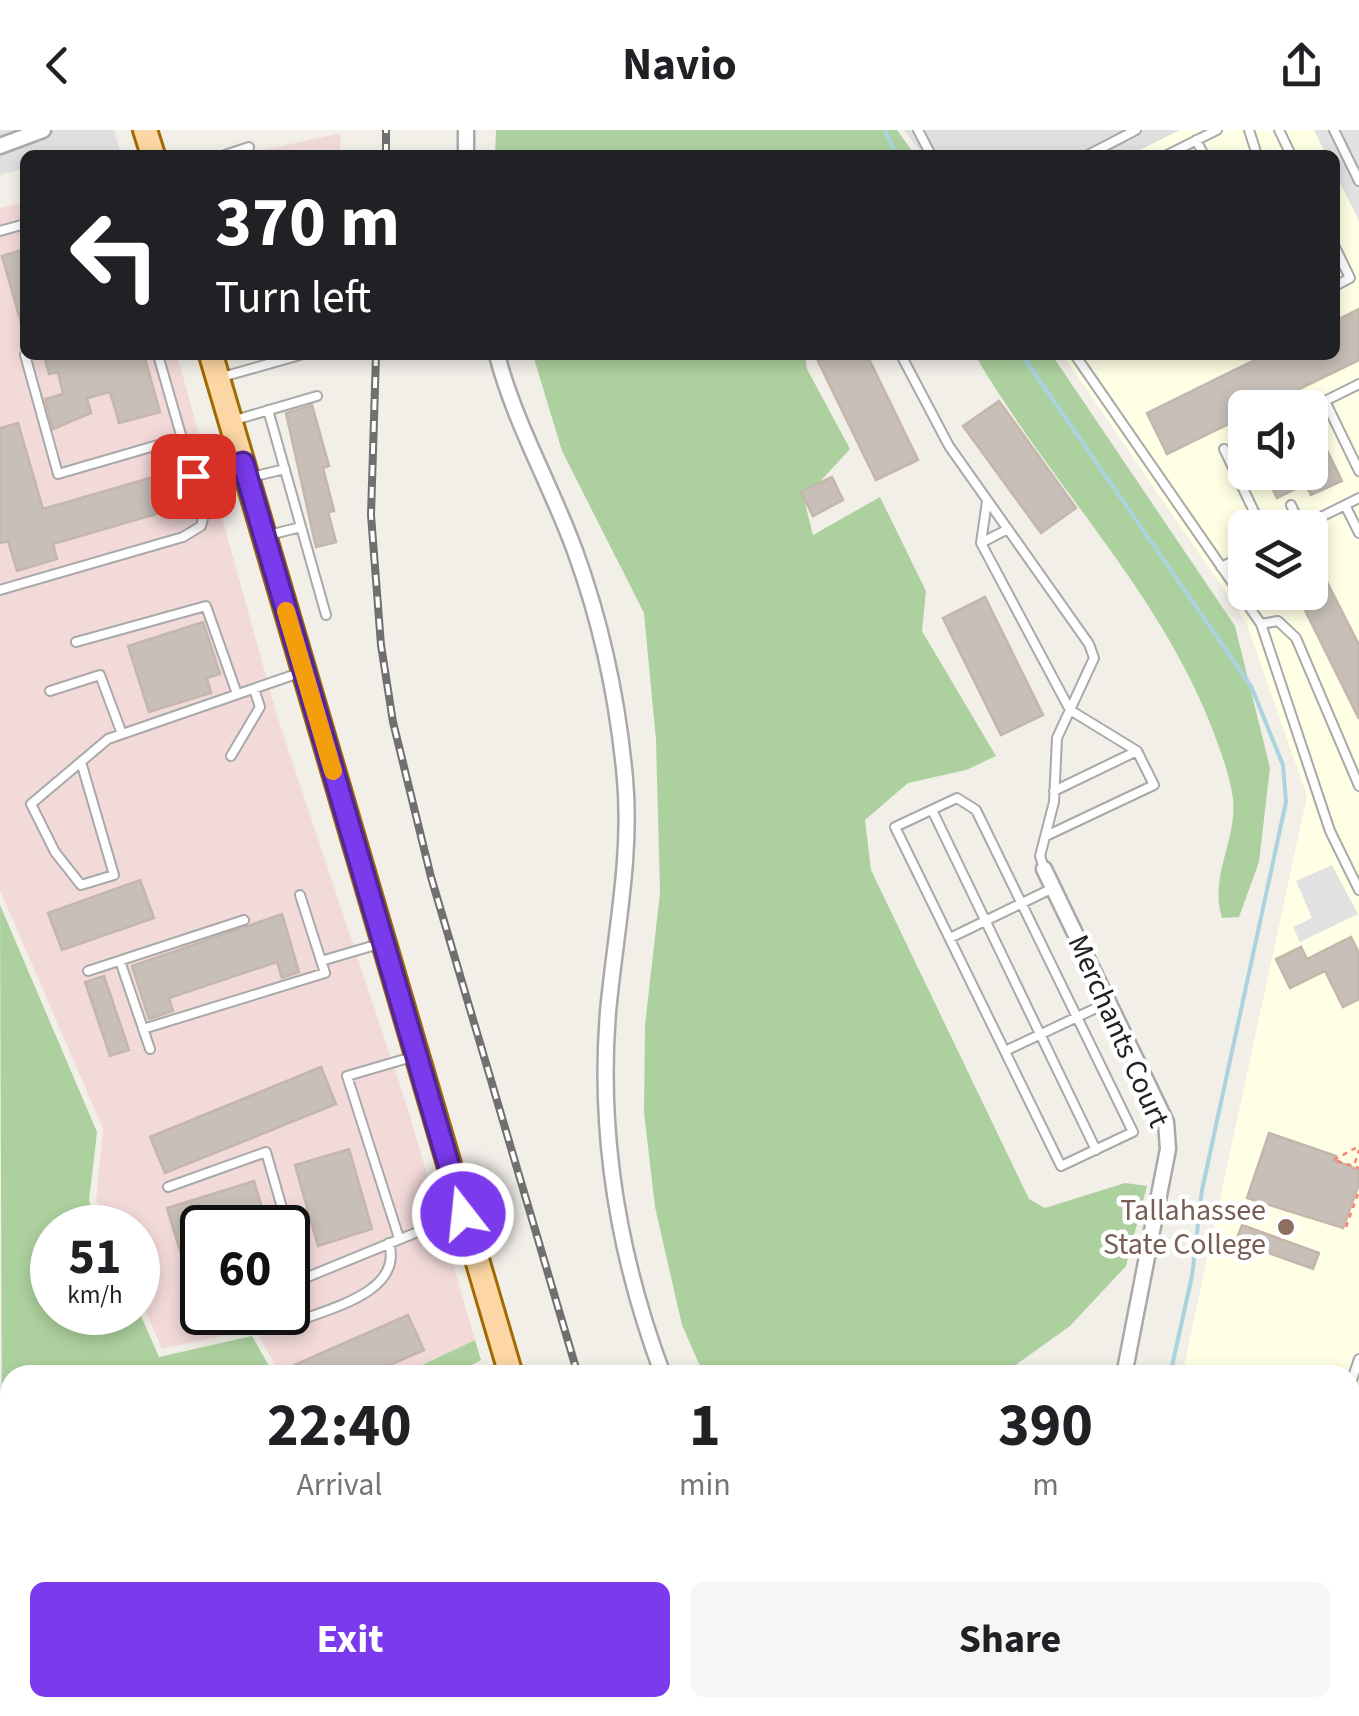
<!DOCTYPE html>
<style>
body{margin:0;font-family:"Source Sans 3",sans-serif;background:#f6f6f6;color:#202124;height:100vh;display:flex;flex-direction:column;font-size:38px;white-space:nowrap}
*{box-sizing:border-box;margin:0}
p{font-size:32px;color:#757577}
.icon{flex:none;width:55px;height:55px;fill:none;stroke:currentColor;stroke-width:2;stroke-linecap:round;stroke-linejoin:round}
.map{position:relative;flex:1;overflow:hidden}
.drawer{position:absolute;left:0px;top:1235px;width:1360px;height:352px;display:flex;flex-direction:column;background:#fff;border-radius:30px 30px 0 0;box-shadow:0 5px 15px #0003}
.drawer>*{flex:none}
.banner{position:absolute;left:20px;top:20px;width:1320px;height:210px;border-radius:15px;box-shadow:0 5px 15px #0003;background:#202124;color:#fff;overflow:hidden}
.tools{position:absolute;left:1228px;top:260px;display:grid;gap:20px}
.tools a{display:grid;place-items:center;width:100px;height:100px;border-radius:15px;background:#fff;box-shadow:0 5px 15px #0003;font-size:50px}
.speed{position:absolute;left:30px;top:1075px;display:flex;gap:20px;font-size:50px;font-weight:700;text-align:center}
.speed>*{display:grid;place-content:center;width:130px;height:130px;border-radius:50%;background:#fff;box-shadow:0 5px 15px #0003;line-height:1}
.speed small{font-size:25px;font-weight:400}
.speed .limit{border:5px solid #111;border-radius:15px;background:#fff;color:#111}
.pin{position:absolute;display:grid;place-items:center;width:85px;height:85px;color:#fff;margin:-42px;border-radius:20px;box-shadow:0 5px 15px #0006}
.me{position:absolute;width:110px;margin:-55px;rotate:344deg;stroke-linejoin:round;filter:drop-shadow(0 0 8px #0008)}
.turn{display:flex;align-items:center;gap:35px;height:210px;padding:0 30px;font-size:45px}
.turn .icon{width:130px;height:130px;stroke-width:2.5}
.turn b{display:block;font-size:70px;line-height:85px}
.eta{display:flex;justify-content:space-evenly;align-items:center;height:170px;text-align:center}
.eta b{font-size:60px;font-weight:700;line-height:70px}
.primary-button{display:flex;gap:20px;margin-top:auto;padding:20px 30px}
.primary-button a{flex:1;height:115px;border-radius:15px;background:#7c3aed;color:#fff;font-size:40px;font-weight:700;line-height:115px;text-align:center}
.primary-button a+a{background:#f6f6f6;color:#202124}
header{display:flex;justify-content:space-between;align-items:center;height:130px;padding:0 30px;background:#fff;font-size:45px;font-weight:700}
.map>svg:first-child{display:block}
.residential{fill:#e0dfdf}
.commercial{fill:#f2dad9;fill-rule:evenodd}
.education{fill:#ffffe5;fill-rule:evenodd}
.forest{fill:#add19e}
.parking{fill:#e2e2e2}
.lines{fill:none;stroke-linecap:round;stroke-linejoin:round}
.stream{stroke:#aad3df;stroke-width:4}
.building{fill:#c7bfb8;stroke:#c4b6ab;stroke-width:2.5}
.service-casing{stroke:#a9a9a9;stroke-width:12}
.minor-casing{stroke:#a9a9a9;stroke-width:19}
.primary-casing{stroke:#a06b00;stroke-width:28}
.path{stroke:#fa8072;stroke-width:2.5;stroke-dasharray:5 5;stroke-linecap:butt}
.service{stroke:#fff;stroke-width:8}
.minor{stroke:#fff;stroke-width:14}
.primary{stroke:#fcd6a4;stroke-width:22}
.rail-casing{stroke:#707070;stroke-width:8}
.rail{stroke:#fff;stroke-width:4;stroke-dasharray:11;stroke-linecap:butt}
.route-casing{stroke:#51269a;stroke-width:25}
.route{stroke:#7c3aed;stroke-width:18}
.slow{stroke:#f59e0b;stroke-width:18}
.education-dot{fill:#8d6e63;stroke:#fff;stroke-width:4}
.labels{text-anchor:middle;stroke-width:9;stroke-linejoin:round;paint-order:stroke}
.street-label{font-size:30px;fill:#222;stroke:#fff}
.education-label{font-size:30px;fill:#785e54;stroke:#fff;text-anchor:end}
</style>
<header><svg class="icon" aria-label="back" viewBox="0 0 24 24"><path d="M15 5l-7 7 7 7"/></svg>Navio<svg class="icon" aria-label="share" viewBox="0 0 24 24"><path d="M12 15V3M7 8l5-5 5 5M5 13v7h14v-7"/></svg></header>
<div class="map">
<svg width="1359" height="1586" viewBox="0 0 1359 1586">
<rect width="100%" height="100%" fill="#f2efe9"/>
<path class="residential" d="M0,0h114l7,25h-96v13l-25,7z
M904,0h276l-50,25h-207z"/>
<path class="commercial" d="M337,4l4,1 -1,20h-100z
M25,72v153h152l99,357 131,394 68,234 -74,35h-120l-24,-42 -7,-3 -88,19 -24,-55v-66l-30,-1 -12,-27 7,-71 -103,-239v-682zM202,1098h86v84h-86z"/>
<path class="education" d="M1180,0h179v1586h-249l2,-8h238v-333h-168l125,-579 -61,-174 -183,-267h272v-200h-205zM1245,278h65v64h-65zM1245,398h65v64h-65z
M13,1578h247l5,8h-257z
M379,1578h217l3,8h-238z"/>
<path class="forest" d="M496,0h401l18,25h-420z
M533,225h272l2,14 43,80 -46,50 9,36 67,-38 46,94 -4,40 74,125 -30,14 -58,13 -43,37 6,50 158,329 16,9 80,-25 22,3 -21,80 -56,60 -53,38 -4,11h-309l-22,-50 -27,-118 -11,-95 1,-87 15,-132 -4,-153 -12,-127 -82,-162z
M975,225h77l183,271 35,142 -11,94 -20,55 -17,1c-13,-42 15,-77 11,-119 -2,-16 -8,-36 -14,-52 -51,-148 -166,-258 -244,-392z
M0,775l97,227 -8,69 12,26 -49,1v84l86,-3 21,48 93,-21 22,39h-264v332l-7,9z
M475,1210l6,20 -28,15h-52z"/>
<path class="parking" d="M1314,0h45v91l-24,-48v-18h-9z
M1332,735l26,49 -58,28 -7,-15 19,-9 -16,-37z
M1146,1578h153l-3,8h-153z"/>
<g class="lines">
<path class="stream" d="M885,0l11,25
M1022,225l229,331 32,79 3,37 -84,388 -10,86 -22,99
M1097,1586l1,-8"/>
</g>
<path class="building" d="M25,119v77h-3l-20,-70z
M1359,179v51l-62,30 9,18h-61v8l-78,38 -20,-41 118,-58h70v-34z
M44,225h100l16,57 -41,11 -9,-31 -23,6 4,15 -38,16 -8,-30 18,-5 -5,-22 -9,2z
M831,225h36l51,105 -42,20 -58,-119z
M999,271l77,107 -35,25 -78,-107z
M312,275l17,61 -6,2 11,43 -6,1 8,30 -20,5 -30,-134z
M1310,286l32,65 -31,14 -6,-11 -28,14 -13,-26h46z
M18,293l25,86 124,-36 10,35 -124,36 4,15 -40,12 -9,-30 -8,2v-115z
M832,347l11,23 -30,16 -12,-24z
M1325,448l34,67v74l-63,-127h14v-9z
M985,467l58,118 -42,20 -58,-117z
M203,492l17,52 -13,4 4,15 -62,19 -21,-66z
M140,750l14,38 -92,32 -14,-37z
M282,784l17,58 -17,6 -5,-16 -108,36 4,13 -24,8 -17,-53z
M1351,807l8,16v46l-16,8 -18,-36 -35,17 -14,-29 25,-12 6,12z
M104,846l25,74 -19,6 -25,-74z
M321,937l15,37 -171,69 -15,-36z
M1269,1003l67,23 -2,4 25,10v14l-16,44 -96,-30z
M349,1019l23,80 -54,17 -23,-81z
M254,1051l14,47h-66v37l-16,5 -19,-62z
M1242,1095l77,28 -6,16 -77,-28z
M408,1185l16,35 -57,25h-95z"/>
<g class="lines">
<defs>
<path id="service" d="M918,0l13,25
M1249,0l8,25
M1279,0l12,25
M1334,0l25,51
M1196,10l8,15
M225,25l24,-8
M1088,25l48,-25
M1167,25l50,-25
M0,101l25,-7
M1335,117l15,31 -15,8
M25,225l33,119 124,-36
M901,225l48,91 140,198 5,14 -37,80 -3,64 -14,54 4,12
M1075,225l186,269 69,207 29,59
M222,247l78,-22
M1359,254l-34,17 34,70
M268,280l58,205
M235,290l82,-24
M1224,319l38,79
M193,346l49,-12
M251,347l34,-8
M987,371l-6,42 89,167 67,41 -83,40
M1291,375l10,21
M1345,375l14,28
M1299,398l60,-30
M269,405l32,-8
M981,413l27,-14
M1310,424l10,19
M1221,437l24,-12
M0,460l183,-53 18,-11 3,-11 -46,-160
M1261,494l17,-3 18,17 63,148
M76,512l130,-36 31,88
M50,561l50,-16 22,59
M231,626l29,-49 -6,-18
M81,632l33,113 -33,10 -26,-33 -24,-48 77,-65 191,-66
M957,668l19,12 157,322 -72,34 -166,-339z
M932,680l164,340
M1046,706l108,-51 -17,-34
M950,808l103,-50
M120,831l30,88
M321,831l58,-17
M88,841l156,-51
M143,899l182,-56 -25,-78
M1005,921l104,-49
M168,1057l98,-35 37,129
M399,1108l-52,-162 65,-19
M288,1155l171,-70
M195,1183l7,-2
M288,1195c37,-16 116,-31 101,-82
M1350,1256l9,-27
M1350,1485l9,19
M1350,1514l9,-7
M188,1578l4,8
M227,1578l4,8
M62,1586l16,-8
M157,1586l4,-8
M430,1586l17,-8
M1128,1586l2,-8
M1325,1586l2,-8"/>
<path id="minor" d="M466,0v25
M0,16l43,-16
M497,225c18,69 54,130 78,196 27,74 43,150 50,228 7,79 -10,156 -17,233 -10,125 11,246 55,363
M1044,739l122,253 2,27 -44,226
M912,1578l14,8
M1046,1586l2,-8"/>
<path id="primary" d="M145,0l8,25
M211,225l300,1020
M609,1578l3,8"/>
</defs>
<use href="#service" class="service-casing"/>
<use href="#minor" class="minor-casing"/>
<use href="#primary" class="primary-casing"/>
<path class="path" d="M1334,1030l25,-14
M1337,1031l22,7
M1355,1033l4,-13
M1346,1097l13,-36
M1309,1586l2,-8"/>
<use href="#service" class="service"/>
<use href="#minor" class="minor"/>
<use href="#primary" class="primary"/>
<defs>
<path id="rail" d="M386,25v-25
M376,225l-5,160 10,130 12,77 38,155 147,498
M677,1578l2,8"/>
</defs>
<use href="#rail" class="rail-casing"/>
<use href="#rail" class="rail"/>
</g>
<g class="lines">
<defs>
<path id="route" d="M193,346l50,-13 220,751"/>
</defs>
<use href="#route" class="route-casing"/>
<use href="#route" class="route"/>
<path class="slow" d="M286,481l47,160"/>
</g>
<circle class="education-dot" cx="1286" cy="1097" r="10"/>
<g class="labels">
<g class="street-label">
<text transform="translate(1119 901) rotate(66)" y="10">Merchants Court</text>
</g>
<g class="education-label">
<text x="1266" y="1090">Tallahassee<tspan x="1266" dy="34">State College</tspan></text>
</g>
</g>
</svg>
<div class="tools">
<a><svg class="icon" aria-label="sound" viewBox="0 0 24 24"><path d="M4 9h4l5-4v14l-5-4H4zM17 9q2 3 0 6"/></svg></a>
<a><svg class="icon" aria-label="layers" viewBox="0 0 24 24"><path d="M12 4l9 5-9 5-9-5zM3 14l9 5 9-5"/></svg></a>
</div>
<div class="speed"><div>51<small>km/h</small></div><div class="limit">60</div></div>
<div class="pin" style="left:193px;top:346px;background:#d93025"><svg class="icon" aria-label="arrive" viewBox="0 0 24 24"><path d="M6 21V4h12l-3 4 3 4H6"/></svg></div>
<svg class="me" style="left:463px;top:1084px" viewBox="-20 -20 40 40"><circle r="17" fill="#7c3aed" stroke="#fff" stroke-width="3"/><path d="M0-11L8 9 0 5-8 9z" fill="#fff"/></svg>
<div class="banner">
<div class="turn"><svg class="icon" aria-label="left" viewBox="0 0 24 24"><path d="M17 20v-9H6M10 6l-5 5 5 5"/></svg><div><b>370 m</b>Turn left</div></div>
</div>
<section class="drawer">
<div class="eta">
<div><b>22:40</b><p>Arrival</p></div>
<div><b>1</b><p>min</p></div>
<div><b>390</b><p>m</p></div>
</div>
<div class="primary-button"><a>Exit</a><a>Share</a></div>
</section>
</div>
